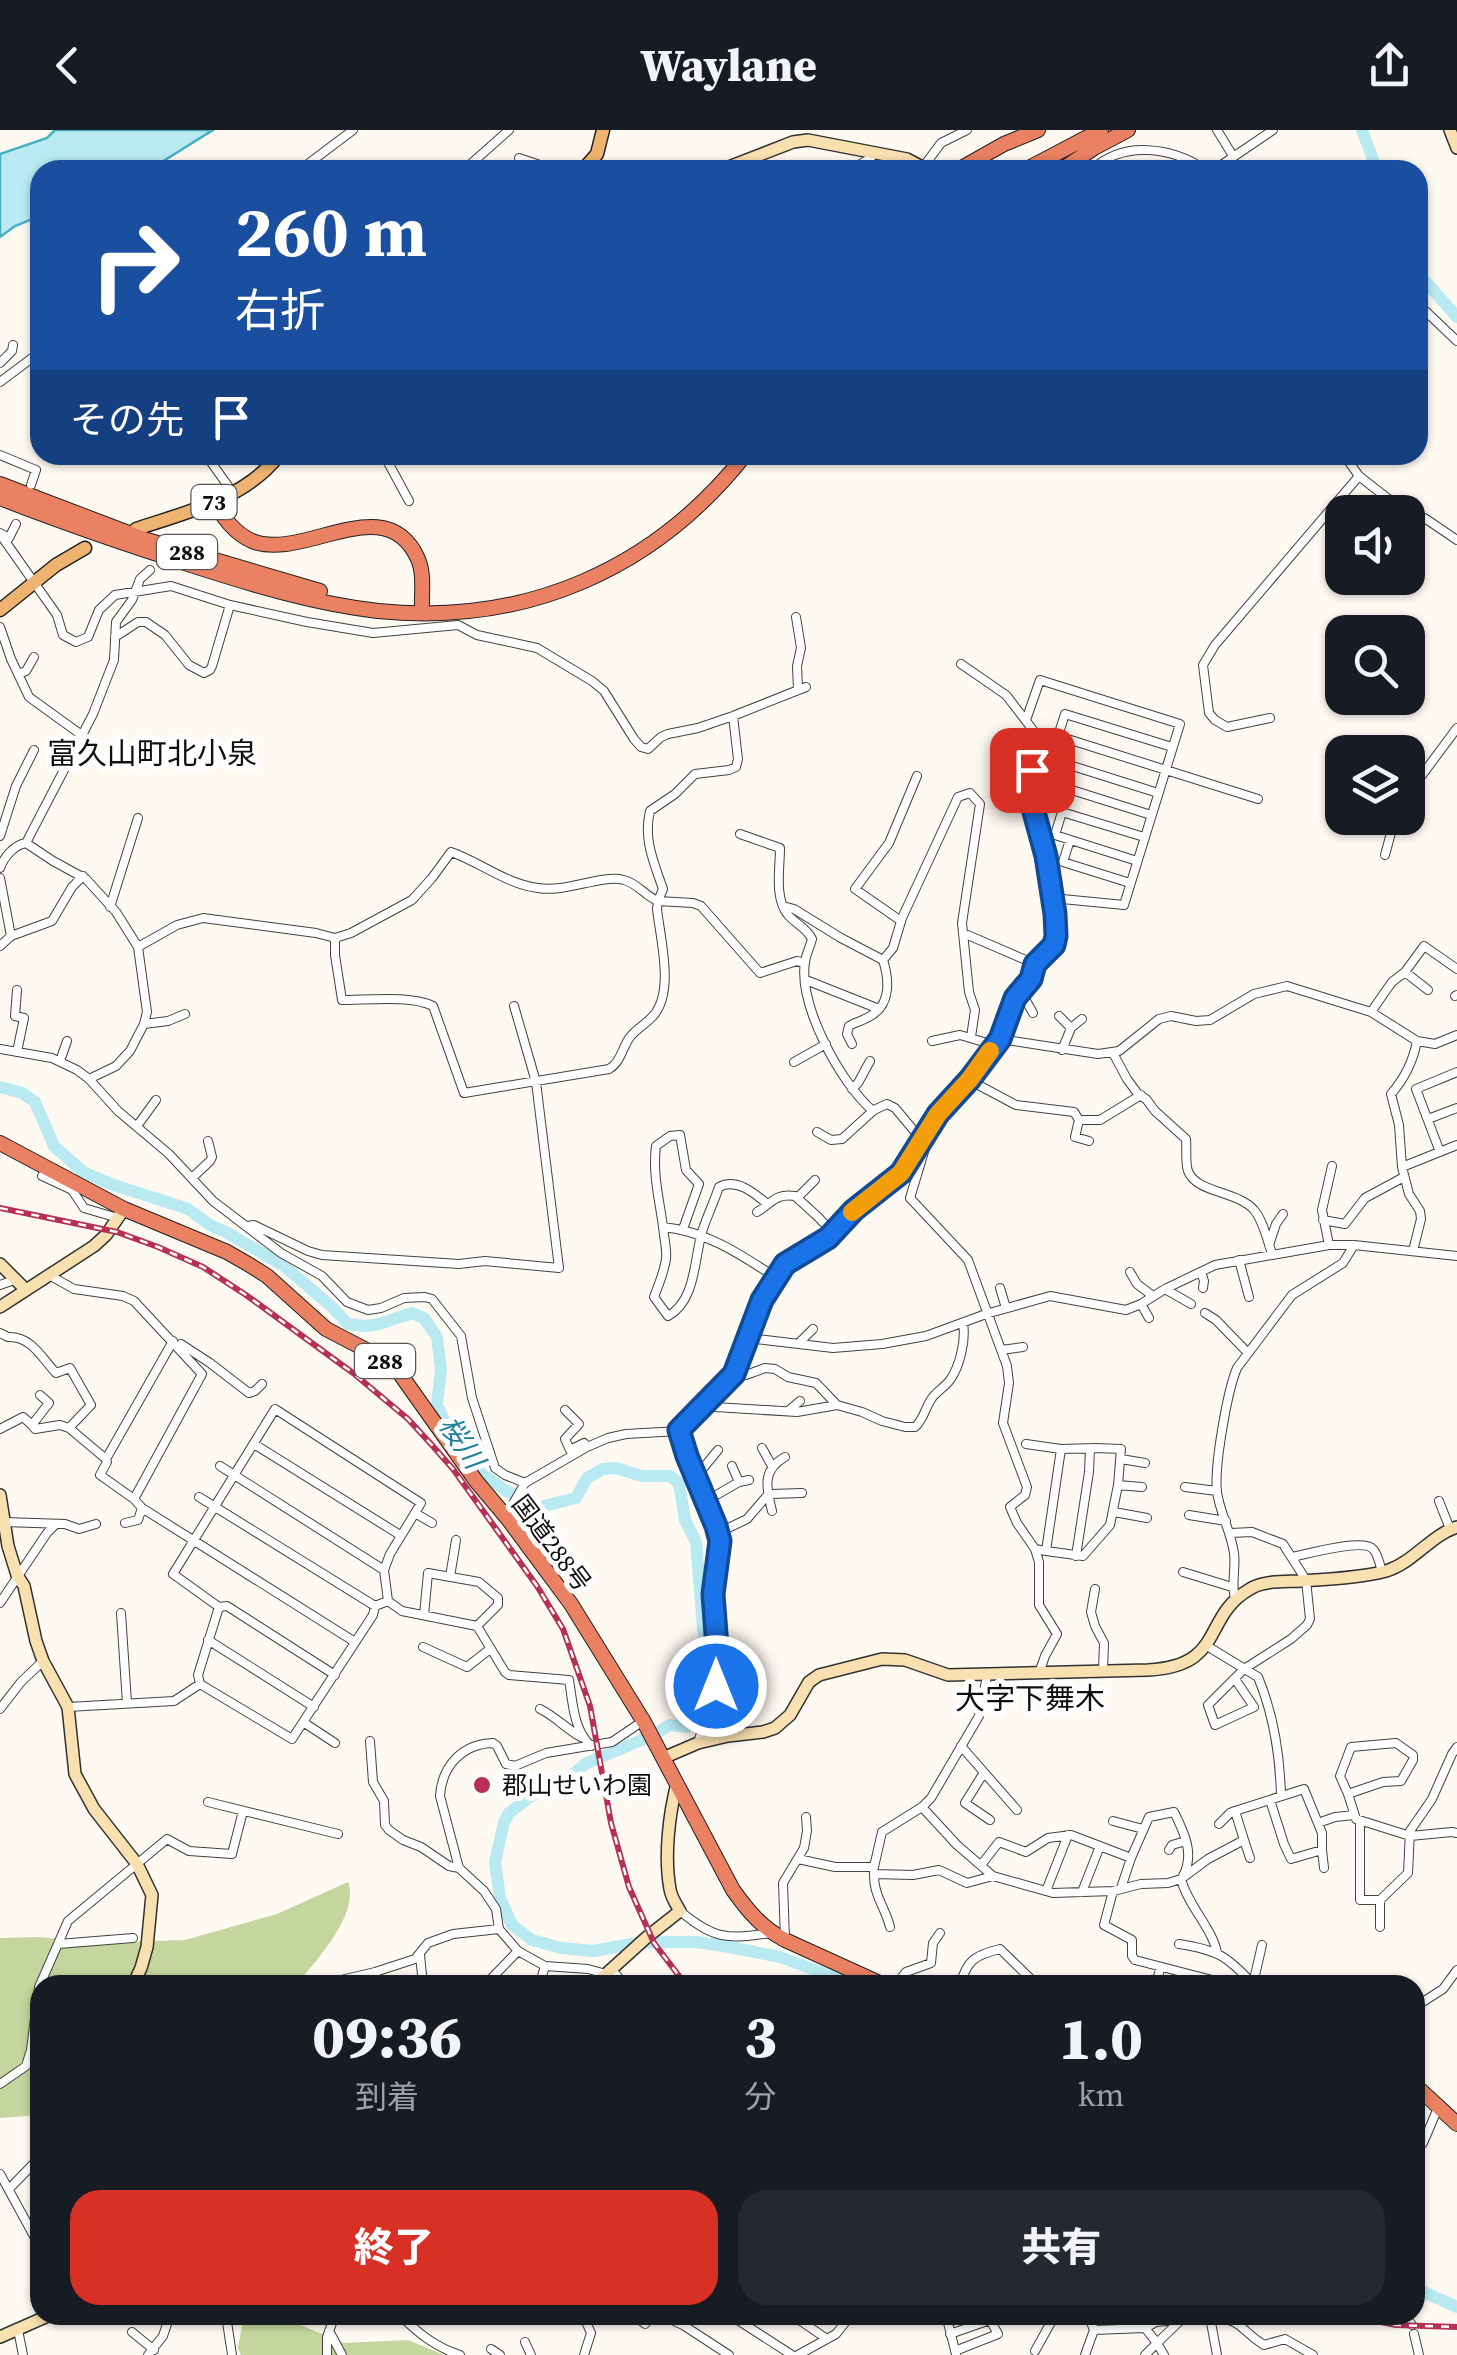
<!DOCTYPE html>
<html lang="ja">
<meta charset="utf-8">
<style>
body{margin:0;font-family:"Source Serif 4","Noto Sans JP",serif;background:#242831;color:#f1f3f6;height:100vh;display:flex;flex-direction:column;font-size:38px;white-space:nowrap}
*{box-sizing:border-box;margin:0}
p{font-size:32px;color:#9ea1a6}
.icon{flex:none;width:55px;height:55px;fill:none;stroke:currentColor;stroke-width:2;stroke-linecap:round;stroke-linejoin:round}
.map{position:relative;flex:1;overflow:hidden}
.panel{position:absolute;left:30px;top:1845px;width:1395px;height:350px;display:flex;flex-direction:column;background:#171b24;border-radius:30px;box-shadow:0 2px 8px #0004}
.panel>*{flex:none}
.top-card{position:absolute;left:30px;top:30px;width:1398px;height:305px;border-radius:30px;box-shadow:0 2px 8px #0004;background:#1a4fa0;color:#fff;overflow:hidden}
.controls{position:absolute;left:1325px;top:365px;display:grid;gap:20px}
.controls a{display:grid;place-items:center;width:100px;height:100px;border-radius:20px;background:#171b24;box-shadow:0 2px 8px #0004;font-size:50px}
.pin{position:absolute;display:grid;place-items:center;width:85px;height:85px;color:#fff;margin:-42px;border-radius:20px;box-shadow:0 5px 15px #0006}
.me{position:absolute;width:110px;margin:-55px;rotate:0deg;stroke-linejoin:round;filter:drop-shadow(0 0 8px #0008)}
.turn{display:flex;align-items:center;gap:35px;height:210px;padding:0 40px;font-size:45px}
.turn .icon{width:130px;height:130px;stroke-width:2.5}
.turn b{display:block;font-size:70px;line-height:85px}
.then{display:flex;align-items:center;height:95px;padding:0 40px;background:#0003;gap:20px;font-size:38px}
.eta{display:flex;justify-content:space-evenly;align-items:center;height:170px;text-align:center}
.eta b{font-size:60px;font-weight:800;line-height:70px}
.primary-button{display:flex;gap:20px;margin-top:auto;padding:20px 40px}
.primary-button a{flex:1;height:115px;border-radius:30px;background:#d93025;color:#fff;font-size:40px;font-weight:800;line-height:115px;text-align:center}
.primary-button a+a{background:#242831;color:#f1f3f6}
header{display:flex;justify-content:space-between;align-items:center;height:130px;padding:0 40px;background:#171b24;font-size:45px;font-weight:800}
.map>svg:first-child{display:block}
.forest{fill:#c4d69d}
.water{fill:#b9eaf2;stroke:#45afc4;stroke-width:2.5}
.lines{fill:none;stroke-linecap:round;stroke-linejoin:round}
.river{stroke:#b9eaf2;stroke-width:12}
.street-casing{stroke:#424242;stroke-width:10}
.secondary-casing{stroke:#313131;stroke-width:14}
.primary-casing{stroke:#202020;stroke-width:15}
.highway-casing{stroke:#202020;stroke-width:16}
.street{stroke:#fff;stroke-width:8}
.secondary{stroke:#f9e0b1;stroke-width:11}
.primary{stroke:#efb371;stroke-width:12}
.highway{stroke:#ea8163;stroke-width:14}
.rail-casing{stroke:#b63055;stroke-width:6}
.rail{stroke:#fff;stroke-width:2.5;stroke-dasharray:8;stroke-linecap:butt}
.route-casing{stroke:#114b97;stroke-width:25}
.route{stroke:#1a73e8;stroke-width:18}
.slow{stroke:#f59e0b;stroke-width:18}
.poi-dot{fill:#b63055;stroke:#fff;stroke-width:4}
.labels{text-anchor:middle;stroke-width:10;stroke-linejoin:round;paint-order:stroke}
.shield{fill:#fff;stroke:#575757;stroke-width:2.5}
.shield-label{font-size:22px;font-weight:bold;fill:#0f0f0f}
.street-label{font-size:25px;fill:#0f0f0f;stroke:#fff}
.poi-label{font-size:25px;fill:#0f0f0f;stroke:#fff;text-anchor:start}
.water-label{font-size:28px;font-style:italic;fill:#208098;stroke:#fff}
.quarter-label{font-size:30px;fill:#0f0f0f;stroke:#fff}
</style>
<header><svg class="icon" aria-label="back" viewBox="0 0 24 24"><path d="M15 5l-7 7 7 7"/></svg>Waylane<svg class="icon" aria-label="share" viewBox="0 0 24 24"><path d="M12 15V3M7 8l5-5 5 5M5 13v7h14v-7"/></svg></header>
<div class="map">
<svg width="1457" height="2225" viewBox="0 0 1457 2225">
<rect width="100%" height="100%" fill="#fef9f1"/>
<path class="forest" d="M348,1752c12,32 -32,79 -52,103h-256v130l-40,3v-180l40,-1 56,6 89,-3 92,-26z
M244,2185h39l8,6 53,22 64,-3 36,15h-203l-3,-7z"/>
<path class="water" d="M55,0h158l-64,40h-109v46l-25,10 -15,11v-83l47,-16z"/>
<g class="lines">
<path class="river" d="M1362,0l15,40
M1418,143l39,44
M0,957l22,6 13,9 19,44 29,26 28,12 77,25 22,16 16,7 58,34 48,41 16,17 16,2 15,-2 33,-11 12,5 13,19 4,32 -4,36 7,15 22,28 15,25 25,18 14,5 7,9 13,2 36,-9 11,-20 16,-9 13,-1 26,8h28l9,7 6,37 11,22 7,87 7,38 1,14 -5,14 -19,32 -17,-2 -19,11 -66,28 -18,16 -36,16 -22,17 -5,9 -9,40 5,36 12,27 20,15 29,8 33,3 42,-8 32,-1h29l27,4 56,11 75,28
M1415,2158l42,19"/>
<defs>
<path id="street" d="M1217,0l16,26
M519,28l24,8 11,-1 5,5
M924,36l17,-23 26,-13
M300,40l53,-40
M464,40l45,-40
M850,40l21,-12 3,-6
M1092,40c31,-30 80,-23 114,0
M1214,40l59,-40
M1418,174l39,37
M0,233l12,-12 1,-6
M0,252l40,-30
M0,325l36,15 -5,15
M206,325l27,38
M384,325l25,46
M1344,325l15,21 32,25 35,18 31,21
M0,403l9,5 7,-14
M0,404l57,81 6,20 13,7 12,-5 11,-27 16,-15 56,-9 59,19 77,17 66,11 85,-8 19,10 60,13 55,33 12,10 30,48 7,8 7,2 13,-12 7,-3 30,-6 35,-12 73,-29
M796,487l5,31 -4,18 1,23
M0,497l11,32 18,38 54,39
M115,507l23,-15h8l19,13 24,30 15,8 6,-3 2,-4 18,-61
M18,544l8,-3 8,-14
M733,586l5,43 -2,8 -7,3 -34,4 -20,20 -25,17c-7,28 4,52 13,78l-5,12 35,2 8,3 59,67 37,-12 8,2
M1270,588l-43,9 -12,-7 -6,-7 -6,-48 12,-20 144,-169
M1026,590l14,-40 140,44 -56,181 -72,-7
M1172,617l-107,-33 -7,22 200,63
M1408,664l49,-66
M1151,685l-95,-30 7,-22 95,30
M740,704l40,14c0,20 -6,50 8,67 9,10 18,12 24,24 -2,8 -6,15 -7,23 -7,43 36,122 68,149
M0,706l16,-50 18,-36
M1070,710l-7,22 67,21
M26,713l27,18 33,18 30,33 22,35 9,65 -3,12 -14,27 -14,15 -27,13
M1385,725l10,-37
M1137,731l-82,-26 7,-23 82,25
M0,738c4,-11 14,-23 26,-25l67,-129 21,-54 2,-38 16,-22 8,-21 10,-9
M0,748l11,58 -11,10
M783,776l11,3 47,29 42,22
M110,777l28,-89
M901,791l-46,-32 34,-46 28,-67
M963,803l72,31
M11,806l41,-15 20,-34 11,-11
M138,817l39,-22 26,-7 113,15 19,5 16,-5 61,-33 20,-22 19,-26c29,10 55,32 87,36 28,5 63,-14 86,-8 13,3 21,16 34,21l-1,8c3,29 18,83 -4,107 -7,8 -17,13 -23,21 -8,11 -9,25 -21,32l-145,24 -31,-87c-21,-11 -66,-6 -91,-6l-7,-45v-17
M1405,842l23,18
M806,850l73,29
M17,860l-2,26 9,2 -7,34
M1021,862l12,21
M1455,866l2,-1
M1371,882l21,-30 13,-10 19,-26 33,23
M1059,886l12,12
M144,894l24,-3 17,-7
M1000,909l98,15 21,-3 40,-32 12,-3 25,5 14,-1 44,-26 33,-8 84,26 46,29 18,3 22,-9
M932,911l28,-6 34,10
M852,914l-5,-10 2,-8c7,-4 16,-6 23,-11 19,-12 17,-36 11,-55l10,-12 9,-30 56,-121 12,-4 10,11 -18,119 7,69 6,18 -4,27
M0,919l52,9 25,12 12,9 29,32 51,43 44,47 68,52 41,23 25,26 21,8 13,-2 23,-10 21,-1 7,2 29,37 11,62 23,70 10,7 20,8
M1062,920l9,-22 11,-9
M1113,923l14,26 11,15 8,5 9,12 31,28c1,10 -1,23 2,32 8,22 50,20 66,39 9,10 13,30 18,43
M60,931l7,-20
M794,932l32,-18
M969,950l47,25 58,7 5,8h21l41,-25
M852,959l6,-6 12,-22
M1428,989l29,-11
M1079,990l-4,17 14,4
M137,996l19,-26
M817,1002l14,8 11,-1 32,-29 13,-6 8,4 31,37 -16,53 58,62 39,106 2,17 -6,40 24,64 -2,8 -15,12 7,16 18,26 11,2
M1440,1022l-24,-63 41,-17
M1402,1037l55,-22
M42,1046l30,14 12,18 34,10
M193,1047l17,-16 2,-4 -4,-16
M798,1067l17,-17
M757,1082c14,-8 18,-19 38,-16l23,21 15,16
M1323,1090l22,4 20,-26 39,-21
M247,1096l7,-1 54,26 14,4 137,9 26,-3 74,7 -23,-186 -22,-76
M663,1097c43,4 77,27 112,50
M683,1099l16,-45 -13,-14 -6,-35 -10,1 -14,10c-4,31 5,59 8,89 1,7 3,17 2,24 -2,14 -8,27 -12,38l14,19c28,-15 26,-57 34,-84 5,-16 12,-30 17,-45 17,-9 34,5 47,16
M1269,1115l7,-21 7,-10
M1329,1115l-7,-35 10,-44
M1413,1121l8,-32 -1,-8 -11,-17 -7,-27 -3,-42 -8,-31c14,-16 22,-32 26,-53
M1239,1130l10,37
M1130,1142l7,12 16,12
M1201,1142l3,9 -1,7
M49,1145l25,14 49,7 11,5 68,73 -68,125 8,9 213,134
M0,1155l17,-6
M1000,1158l6,20
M1165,1159l26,15
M1141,1174l8,14
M1205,1183l11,7 32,33
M0,1203l8,4c23,-1 33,20 48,36l14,-5 21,37 -22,23
M748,1208l85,10 49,-4 44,-8 60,-22 64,-18 76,14 15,-6 24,-15 50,-24 114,-20h25l103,11
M799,1213l14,-14
M181,1214l29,19 39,30 6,-2 7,-7
M1001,1220l22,-3
M734,1244l12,1 19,-7 10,1 13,8 28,6 21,22 25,7 20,9 23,6h10c9,-8 10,-19 17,-29 5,-7 13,-11 18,-18 10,-14 16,-40 13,-57
M704,1274l11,3 82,5 40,-7
M275,1279l146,94 -31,51 -6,16 4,31 -13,5 -2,9 -81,124 -92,-55 -2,-9 21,-68 -46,-33z
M565,1280l14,14 -14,15 5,11 14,-7 3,4
M788,1281l12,-10
M32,1295l3,4 25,-4 9,3 37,31 67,-118
M0,1299l23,-12 9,8 17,-22 -9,-8
M679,1301l8,25 29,70 4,15 -7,52 6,81 -21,69
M254,1314l146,91
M1026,1314l35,5
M762,1318l10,18
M1096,1318l25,1 -3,36 -8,40 -27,31 -37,-5 15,-102z
M106,1329l1,3 -7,13 34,24
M1121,1329l24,4
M220,1336l164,104
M732,1336l7,16
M694,1344l10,-7 14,-17
M1118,1355l24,2
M1185,1357l32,4
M199,1367l176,109
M706,1371l33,-19 10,-2
M1439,1371l11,28
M772,1381c-6,-24 -10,-41 13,-54
M1114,1382l33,6
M415,1383l17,10
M1189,1385l37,6
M506,1386l19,-33 62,-36 21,-9 18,-4 53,-3 55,-57 27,-74 14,-23 16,-17 37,-22 26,-28 18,-16 19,-11 10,-10 36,-59 33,-35 30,-40 15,-41 16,-19 4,-15 19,-19 3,-17 -8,-52 -18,-75 2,-71 -27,-35 -45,-31
M4,1392l61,2 14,5 17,-5
M125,1393l13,-3 4,-12
M718,1403l29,-14 19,-22 5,-3 31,-1
M1231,1403l21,-1 31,12 23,36 4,39 -3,6 -16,14 -47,30 -36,36 7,20 39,-18 -19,-28
M1035,1419l4,13v43l18,29 -12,22 -6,17
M1076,1426l13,-84 1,-23
M1292,1427c16,-3 71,-19 81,-8 5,5 7,16 9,23
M1183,1442l49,15
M450,1447l6,-37
M1095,1459l-4,23 4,14 9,17 -1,28
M1235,1469c-4,-16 1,-30 -1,-46 -3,-21 -14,-40 -17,-61 -3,-25 10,-100 20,-124l55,-73 51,-32 11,-18
M388,1471l14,10 75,15 28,46 4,3 60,5c4,23 4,49 22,66
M0,1473l47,-70 9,-9
M219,1477l8,-1 108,69
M121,1483l6,90
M424,1485l4,-42 51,9 19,16v7l-21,21
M208,1510l106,67
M1207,1516l51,31c15,36 22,80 23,119
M423,1517l44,20 23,-18
M68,1577l106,-6 26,-17
M0,1579l21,-27 22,-21
M540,1579c15,7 26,20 41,28
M303,1592l32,21
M370,1611l3,41 11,19 1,24 4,5 14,10 18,7 28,19 10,2 25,23 12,18 3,20 19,22 27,15 43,3 18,5
M1396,1613l17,12v5l-12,21 -18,1 -35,12 -8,-18 11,-29z
M961,1616l56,64
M983,1644l-18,29 25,17
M1348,1664l8,25 54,17 42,-4 5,1
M208,1672l130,32
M922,1677l35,38 36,31 60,17 60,-2 28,-7 27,-1 13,-4 27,-20 36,-19 -9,-29 69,-22 18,44v17l-31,9 -7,-15 -14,-44
M1113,1691l30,8
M1360,1691v79h20l28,-27 2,-42 22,-32 20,-45 5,-7
M1318,1693l17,-6 19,-2
M1219,1694l11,-11 5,-2
M1244,1710l6,18
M1169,1720l3,-5 14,-4
M1322,1720l2,18
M798,1729l37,8h39l8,-35 40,-25 9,-9 48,-82 8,-40
M981,1735l18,-23 27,10 22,-14 23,-3 60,23
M459,1738l-19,-72c2,-31 23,-52 53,-53l4,3 9,18 9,2 31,-13 66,-11 31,-21
M874,1742c-1,24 11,34 16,55
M874,1744l39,1 26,-5 28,13 26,-7
M1181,1749c7,27 32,50 36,74
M1121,1758l10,-30 18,-41 25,-5c10,20 21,42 9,64
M1046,1761l22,-56
M1113,1761l-9,34 28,15v16l3,4 81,21 37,3 9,-39
M1082,1762l18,-46
M680,1781c35,29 47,28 91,22
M1380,1797v-27
M785,1810l-2,-57 21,-35 3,-17 -1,-14
M58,1814l75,-6
M1179,1814c39,6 48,12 75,41
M420,1825l3,30
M611,1839l14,16
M540,1853l5,-17
M320,1855l55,-13 40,-13 13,-16 25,-9 46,-5
M485,1855l33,-34
M896,1855l10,-13 25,-9 2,-20 7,-10
M960,1855c7,-25 15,-30 40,-36l37,36
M1155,1855l6,-18
M1415,1877l28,-18 14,-19
M0,1954l26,-18 5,-16 8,-63 29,-66 99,-82 22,12 43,3 11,-43
M1415,2023l8,-10 15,-35
M0,2044l40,73
M9,2059l31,-32
M226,2185l6,40
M400,2185c18,18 35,32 60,40
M583,2185l8,18 -7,22
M634,2185l11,9 8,-9
M661,2185l22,10 46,30
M730,2185l62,40
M792,2185l35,24
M946,2185l10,39
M1088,2185l6,15 51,-2 12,15 -12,12
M1405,2185l7,10
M1210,2187c35,3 28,12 54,28l21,-6 28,16
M1145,2198l11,-6 54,-5 7,38
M18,2200l5,25
M329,2201l13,24
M132,2202l22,18
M950,2204l40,-14 8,14 -43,17
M1414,2204l5,21
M525,2212l6,13
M491,2219l9,6
M1035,2221l20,-36
M148,2225l15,-19 7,-21
M327,2225v-18l8,-22
M798,2225l38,-21 15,-19
M1085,2225l9,-25
M1164,2225l-7,-12 26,-25"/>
<path id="secondary" d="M1450,0l7,18
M592,32l13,8
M721,40l72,-28 15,-2 99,19 21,11
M0,1134l25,25
M0,1177l94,-61 12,-11 18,-26
M0,1365l8,51 9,29 7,11 12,55 7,20 25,46 7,67 19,35 43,55 15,31 -5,52 -6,21 -8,17
M663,1628l35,-15 30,-7 35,-4 12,-4 15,-13 19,-33 10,-7 63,-16 23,1 43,15 200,-5c78,-4 53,-53 102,-81 14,-9 36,-7 52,-8 27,-2 58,-3 84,-10 27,-8 45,-36 71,-44
M594,1855l53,-48 33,-26c-4,-7 -9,-14 -10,-22 -6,-33 -1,-74 7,-106
M0,2207l50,-22"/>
<path id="primary" d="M583,40l14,-16 6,-24
M136,399c51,-17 109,-30 143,-74
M0,480l56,-45 29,-17"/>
<path id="highway" d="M958,40l46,-26 34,-14
M1025,40l76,-40
M1061,40l33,-22 34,-18
M0,354l147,56 173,51
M0,368c64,25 128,47 194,68 59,19 122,38 184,45 147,15 276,-41 367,-156
M214,372c10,16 20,31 38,39 51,21 134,-54 166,18 7,16 3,37 4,54
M0,1013l124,66 103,43 21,12 19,12 59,53 48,25 24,17 78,110 32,38 63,85 73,118 89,168c15,21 29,38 52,50l99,45
M1415,1955l42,39"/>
</defs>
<use href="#street" class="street-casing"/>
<use href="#secondary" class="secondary-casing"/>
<use href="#primary" class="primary-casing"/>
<use href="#highway" class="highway-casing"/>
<use href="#street" class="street"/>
<use href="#secondary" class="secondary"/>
<use href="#primary" class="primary"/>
<use href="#highway" class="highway"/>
<defs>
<path id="rail" d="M0,1078l117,24 41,15 45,20 43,28 107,78 55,46 23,25 22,25 84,117 26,43 27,77 21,117 18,64 25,56 32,42
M1346,2185l50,10 61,2"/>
</defs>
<use href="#rail" class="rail-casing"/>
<use href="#rail" class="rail"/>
</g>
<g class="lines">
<defs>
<path id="route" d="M716,1556l3,-12 -6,-80 7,-53 -4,-15 -29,-70 -8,-26 55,-56 28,-74 23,-36 43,-26 26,-28 47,-37 37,-59 32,-35 30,-40 15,-41 16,-19 4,-15 19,-19 2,-9 -1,-22 -9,-58 -15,-55 1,-31"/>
</defs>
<use href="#route" class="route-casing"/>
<use href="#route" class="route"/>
<path class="slow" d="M852,1082l49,-39 37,-59 32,-35 20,-28"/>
</g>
<circle class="poi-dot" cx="482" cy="1655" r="10"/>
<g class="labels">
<g class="shield">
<rect x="191.5" y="355" width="45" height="34" rx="8"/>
<rect x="157" y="405" width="60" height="34" rx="8"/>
<rect x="355" y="1214" width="60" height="34" rx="8"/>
</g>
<g class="shield-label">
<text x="214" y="380">73</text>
<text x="187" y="430">288</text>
<text x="385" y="1239">288</text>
</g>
<g class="street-label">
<text transform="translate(552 1413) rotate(53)" y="9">国道288号</text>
</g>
<g class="poi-label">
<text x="502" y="1664">郡山せいわ園</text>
</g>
<g class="water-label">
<text transform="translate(462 1312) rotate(56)" y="10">桜川</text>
</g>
<g class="quarter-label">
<text x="152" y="634">富久山町北小泉</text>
<text x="1030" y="1579">大字下舞木</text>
</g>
</g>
</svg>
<div class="controls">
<a><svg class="icon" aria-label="sound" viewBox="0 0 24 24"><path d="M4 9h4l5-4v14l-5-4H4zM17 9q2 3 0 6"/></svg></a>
<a><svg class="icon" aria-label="search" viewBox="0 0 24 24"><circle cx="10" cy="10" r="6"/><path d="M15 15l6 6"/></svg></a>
<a><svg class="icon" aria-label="layers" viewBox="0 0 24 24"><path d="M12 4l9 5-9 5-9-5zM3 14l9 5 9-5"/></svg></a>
</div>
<div class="pin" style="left:1032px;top:640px;background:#d93025"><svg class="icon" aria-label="arrive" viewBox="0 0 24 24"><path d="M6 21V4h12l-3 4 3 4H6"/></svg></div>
<svg class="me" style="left:716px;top:1556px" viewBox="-20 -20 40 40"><circle r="17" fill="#1a73e8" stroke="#fff" stroke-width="3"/><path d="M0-11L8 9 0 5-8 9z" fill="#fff"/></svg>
<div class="top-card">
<div class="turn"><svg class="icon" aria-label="right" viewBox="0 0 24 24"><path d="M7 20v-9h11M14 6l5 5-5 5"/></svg><div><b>260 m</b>右折</div></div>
<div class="then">その先<svg class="icon" aria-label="arrive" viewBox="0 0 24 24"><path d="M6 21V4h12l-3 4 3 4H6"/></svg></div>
</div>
<section class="panel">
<div class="eta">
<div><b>09:36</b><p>到着</p></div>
<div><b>3</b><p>分</p></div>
<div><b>1.0</b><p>km</p></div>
</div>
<div class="primary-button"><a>終了</a><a>共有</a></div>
</section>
</div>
